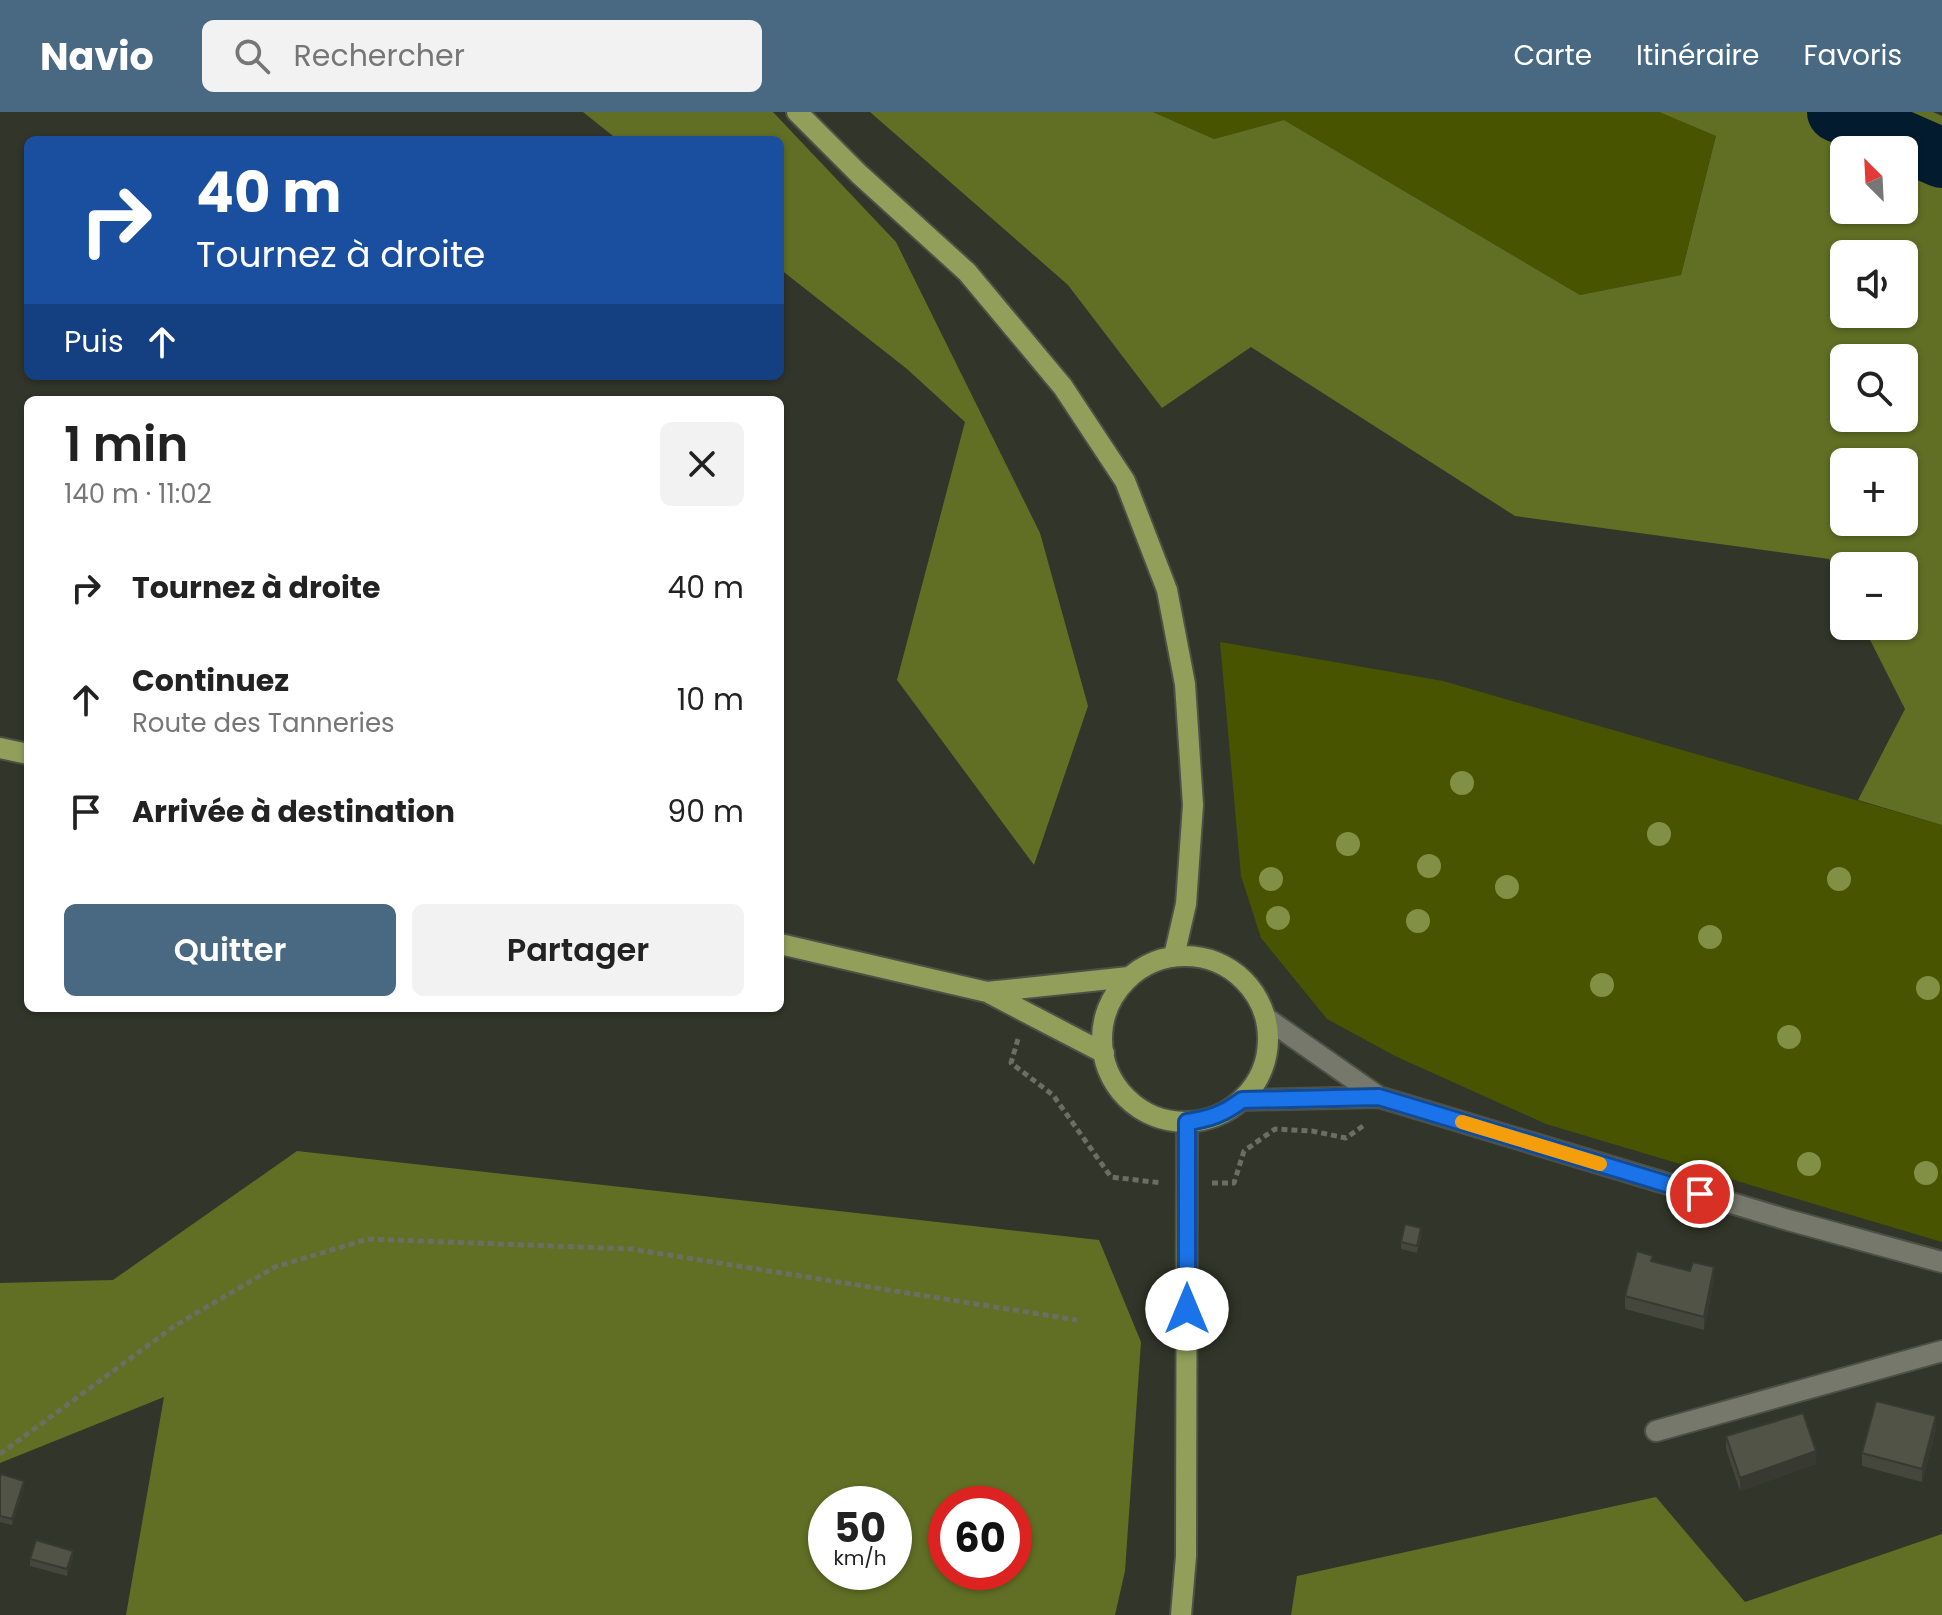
<!DOCTYPE html>
<html lang="fr">
<meta charset="utf-8">
<style>
body{margin:0;font-family:Poppins,sans-serif;background:#f2f2f2;color:#222;height:100vh;display:flex;flex-direction:column;font-size:30px;white-space:nowrap}
*{box-sizing:border-box;margin:0}
p{font-size:26px;color:#767676}
.icon{flex:none;width:44px;height:44px;fill:none;stroke:currentColor;stroke-width:2;stroke-linecap:round;stroke-linejoin:round}
.map{position:relative;flex:1;overflow:hidden}
.drawer{position:absolute;left:24px;top:284px;width:760px;height:616px;display:flex;flex-direction:column;background:#fff;border-radius:12px;box-shadow:0 2px 6px #0004}
.drawer>*{flex:none}
.hud{position:absolute;left:24px;top:24px;width:760px;height:244px;border-radius:12px;box-shadow:0 2px 6px #0004;background:#1a4fa0;color:#fff;overflow:hidden}
.needle{width:52px;rotate:336deg}
.fabs{position:absolute;left:1830px;top:24px;display:grid;gap:16px}
.fabs a{display:grid;place-items:center;width:88px;height:88px;border-radius:12px;background:#fff;box-shadow:0 2px 6px #0004;font-size:40px}
.speed{position:absolute;left:808px;top:1374px;display:flex;gap:16px;font-size:40px;font-weight:700;text-align:center}
.speed>*{display:grid;place-content:center;width:104px;height:104px;border-radius:50%;background:#fff;box-shadow:0 2px 6px #0004;line-height:1}
.speed small{font-size:20px;font-weight:400}
.speed .limit{border:12px solid #d22;background:#fff;color:#111}
.pin{position:absolute;display:grid;place-items:center;width:68px;height:68px;color:#fff;margin:-34px;border:4px solid #fff;border-radius:50%;box-shadow:0 2px 8px #0007}
.me{position:absolute;width:88px;margin:-44px;rotate:0deg;stroke-linejoin:round;filter:drop-shadow(0 0 6px #0008)}
.turn{display:flex;align-items:center;gap:28px;height:168px;padding:0 40px;font-size:36px}
.turn .icon{width:104px;height:104px;stroke-width:2.5}
.turn b{display:block;font-size:56px;line-height:68px}
.then{display:flex;align-items:center;height:76px;padding:0 40px;background:#0003;gap:16px;font-size:30px}
.round{display:grid;place-items:center;flex:none;width:84px;height:84px;border-radius:12px;background:#f2f2f2}
.headline{display:flex;align-items:center;justify-content:space-between;height:136px;padding:0 40px}
h1{font-size:48px;font-weight:600;line-height:60px}
.primary-button{display:flex;gap:16px;margin-top:auto;padding:16px 40px}
.primary-button a{flex:1;height:92px;border-radius:12px;background:#496982;color:#fff;font-size:32px;font-weight:600;line-height:92px;text-align:center}
.primary-button a+a{background:#f2f2f2;color:#222}
ul{padding:0;list-style:none}
li{display:flex;align-items:center;gap:24px;height:112px;padding:0 40px}
li div{flex:1}
li b{display:block;font-size:30px}
li em{font-style:normal}
header{display:flex;align-items:center;gap:48px;box-sizing:border-box;height:112px;padding:0 40px;background:#496982;color:#fff}
header strong{font-size:38px}
nav{display:flex;gap:44px;margin-inline-start:auto;font-size:28px}
.search{width:560px;height:72px;background:#f2f2f2;display:flex;align-items:center;gap:20px;box-sizing:border-box;padding:0 28px;border-radius:12px;color:#767676;font-size:30px}
.map>svg:first-child{display:block}
.green{fill:#485400}
.forest{fill:#616f24;fill-rule:evenodd}
.lines{fill:none;stroke-linecap:round;stroke-linejoin:round}
.river{stroke:#021b2f;stroke-width:60}
.minor-casing{stroke:#4e5046;stroke-width:24}
.major-casing{stroke:#4e5046;stroke-width:24}
.path{stroke:#6b6e63;stroke-width:5;stroke-dasharray:6 4;stroke-linecap:butt}
.minor{stroke:#75786b;stroke-width:20}
.major{stroke:#929f5b;stroke-width:20}
.tree{fill:#819044}
.wall{fill:#45473c}
.shaded-wall{fill:#383a31}
.building{fill:#505346;stroke:#383a31;stroke-width:2}
.route-casing{stroke:#114b97;stroke-width:20}
.route{stroke:#1a73e8;stroke-width:14}
.slow{stroke:#f59e0b;stroke-width:14}
</style>
<header>
<strong>Navio</strong>
<div class="search"><svg class="icon" aria-label="search" viewBox="0 0 24 24"><circle cx="10" cy="10" r="6"/><path d="M15 15l6 6"/></svg>Rechercher</div>
<nav><a>Carte</a><a>Itinéraire</a><a>Favoris</a></nav>
</header>
<div class="map">
<svg width="1942" height="1503" viewBox="0 0 1942 1503">
<rect width="100%" height="100%" fill="#323529"/>
<path class="green" d="M1153,0h506l57,24 -35,139 -101,20 -296,-175 -70,19z
M1220,530l223,39 499,144v417l-396,-118 -151,-68 -68,-37 -66,-81 -20,-62z"/>
<path class="forest" d="M583,0h190l123,130 144,291 48,173 -54,159 -137,-185 68,-258 -58,-53 -127,-100v-129h-162z
M870,0h283l61,27 70,-19 296,175 101,-20 35,-139 -57,-24h274l9,4v709l-84,-25 47,-91 -42,-83h41v-60h-60v23l-15,-30 -314,-43 -264,-169 -89,61 -94,-123zM1844,38h60v60h-60zM1844,142h60v60h-60zM1844,246h60v60h-60zM1844,350h60v60h-60z
M297,1039l802,89 42,102 -16,229 -10,44h-989l38,-218 -164,66v-180l113,-3zM826,1392h68v68h-68zM946,1392h68v68h-68z
M1656,1385l89,105 197,-68v81h-651l6,-39z"/>
<g class="lines">
<path class="river" d="M1837,0l105,46"/>
<defs>
<path id="minor" d="M1266,906l113,79
M1242,988l137,-3 409,123 154,42
M1656,1319l286,-80"/>
<path id="major" d="M797,0l62,62 108,98 96,115 62,94 42,109 18,94 8,121 -7,99 -12,52
M0,636l28,6
M780,832l207,48 117,61
M1102 927a83 83 0 1 1 166 0a83 83 0 1 1-166 0Z
M987,880l142,-15
M1181,1503l5,-59 1,-434"/>
</defs>
<use href="#minor" class="minor-casing"/>
<use href="#major" class="major-casing"/>
<path class="path" d="M1018,927l-7,24 42,32 58,82 51,6
M1212,1071h22l10,-32 31,-22 37,2 34,7 17,-12
M0,1342l176,-129 99,-58 93,-28 263,10 446,71"/>
<use href="#minor" class="minor"/>
<use href="#major" class="major"/>
</g>
<g class="tree">
<circle cx="1462" cy="671" r="12"/>
<circle cx="1659" cy="722" r="12"/>
<circle cx="1348" cy="732" r="12"/>
<circle cx="1429" cy="754" r="12"/>
<circle cx="1271" cy="767" r="12"/>
<circle cx="1839" cy="767" r="12"/>
<circle cx="1507" cy="775" r="12"/>
<circle cx="1278" cy="806" r="12"/>
<circle cx="1418" cy="809" r="12"/>
<circle cx="1710" cy="825" r="12"/>
<circle cx="1602" cy="873" r="12"/>
<circle cx="1928" cy="876" r="12"/>
<circle cx="1789" cy="925" r="12"/>
<circle cx="1809" cy="1052" r="12"/>
<circle cx="1926" cy="1061" r="12"/>
</g>
<path class="wall" d="M1421,1123l-4,18 -16,-4v-7z
M1653,1150l61,18 -10,50 -79,-21v-13z
M1936,1317l-14,53 -60,-16v-13z
M1726,1324l90,28 -76,27 -14,-42z
M0,1366l24,10 -12,37 -12,-3z
M73,1446l-6,18 -37,-10v-7z"/>
<path class="shaded-wall" d="M1714,1155v13l-10,50v-13z
M1936,1304v13l-14,53v-13z
M1816,1339v13l-76,27v-13z
M24,1369v7l-12,37v-6z
M73,1439v7l-6,18v-7z"/>
<path class="building" d="M1405,1112l16,4 -4,18 -16,-4z
M1637,1139l16,5 -2,5 39,10 3,-9 21,5 -10,50 -79,-21z
M1876,1289l60,15 -14,53 -60,-16z
M1803,1301l13,38 -76,27 -14,-42z
M1,1362l23,7 -12,38 -12,-3v-38z
M36,1428l37,11 -6,18 -37,-10z"/>
<g class="lines">
<defs>
<path id="route" d="M1187,1197v-187c22,-3 37,-8 55,-22l137,-3 321,97"/>
</defs>
<use href="#route" class="route-casing"/>
<use href="#route" class="route"/>
<path class="slow" d="M1462,1010l138,42"/>
</g>
</svg>
<div class="fabs">
<a><svg class="needle" viewBox="-14 -14 28 28"><path d="M0-13l5 13h-10z" fill="#e53935"/><path d="M0 13l5-13h-10z" fill="#767676"/></svg></a>
<a><svg class="icon" aria-label="sound" viewBox="0 0 24 24"><path d="M4 9h4l5-4v14l-5-4H4zM17 9q2 3 0 6"/></svg></a>
<a><svg class="icon" aria-label="search" viewBox="0 0 24 24"><circle cx="10" cy="10" r="6"/><path d="M15 15l6 6"/></svg></a>
<a>+</a>
<a>−</a>
</div>
<div class="speed"><div>50<small>km/h</small></div><div class="limit">60</div></div>
<div class="pin" style="left:1700px;top:1082px;background:#d93025"><svg class="icon" aria-label="arrive" viewBox="0 0 24 24"><path d="M6 21V4h12l-3 4 3 4H6"/></svg></div>
<svg class="me" style="left:1187px;top:1197px" viewBox="-20 -20 40 40"><circle r="19" fill="#fff"/><path d="M0-13L10 11 0 6-10 11z" fill="#1a73e8"/></svg>
<div class="hud">
<div class="turn"><svg class="icon" aria-label="right" viewBox="0 0 24 24"><path d="M7 20v-9h11M14 6l5 5-5 5"/></svg><div><b>40 m</b>Tournez à droite</div></div>
<div class="then">Puis<svg class="icon" aria-label="ahead" viewBox="0 0 24 24"><path d="M12 20V5M6 11l6-6 6 6"/></svg></div>
</div>
<section class="drawer">
<div class="headline"><div><h1>1 min</h1><p>140 m · 11:02</p></div><a class="round"><svg class="icon" aria-label="close" viewBox="0 0 24 24"><path d="M6 6l12 12M18 6L6 18"/></svg></a></div>
<ul>
<li><svg class="icon" aria-label="right" viewBox="0 0 24 24"><path d="M7 20v-9h11M14 6l5 5-5 5"/></svg><div><b>Tournez à droite</b></div><em>40 m</em></li>
<li><svg class="icon" aria-label="ahead" viewBox="0 0 24 24"><path d="M12 20V5M6 11l6-6 6 6"/></svg><div><b>Continuez</b><p>Route des Tanneries</p></div><em>10 m</em></li>
<li><svg class="icon" aria-label="arrive" viewBox="0 0 24 24"><path d="M6 21V4h12l-3 4 3 4H6"/></svg><div><b>Arrivée à destination</b></div><em>90 m</em></li>
</ul>
<div class="primary-button"><a>Quitter</a><a>Partager</a></div>
</section>
</div>
